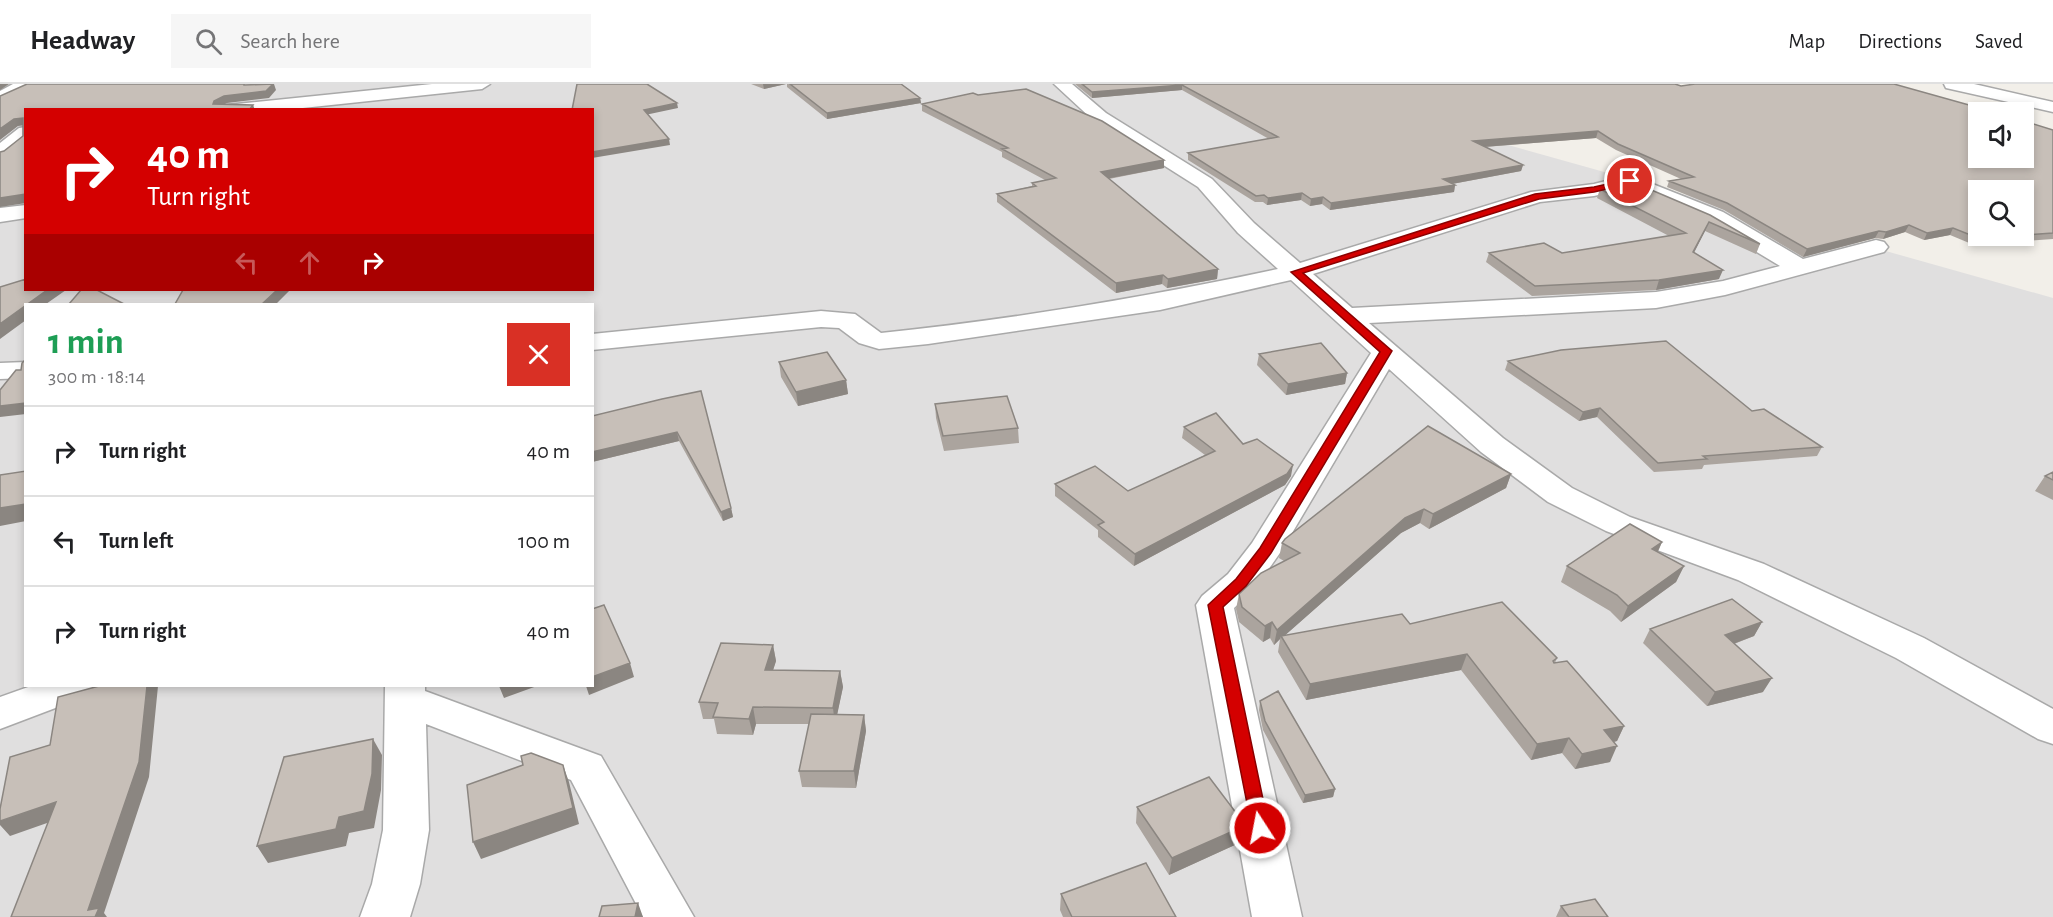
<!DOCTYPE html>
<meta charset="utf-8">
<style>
body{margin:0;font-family:"Alegreya Sans",sans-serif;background:#f6f6f6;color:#202124;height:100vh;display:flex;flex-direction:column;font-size:22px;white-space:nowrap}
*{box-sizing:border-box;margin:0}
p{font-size:20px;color:#757577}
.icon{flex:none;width:33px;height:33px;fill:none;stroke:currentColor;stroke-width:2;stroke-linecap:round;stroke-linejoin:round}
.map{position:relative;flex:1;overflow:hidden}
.drawer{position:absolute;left:24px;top:219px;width:570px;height:384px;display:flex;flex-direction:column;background:#fff;border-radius:0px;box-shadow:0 3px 9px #0003}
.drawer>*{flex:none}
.hud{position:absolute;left:24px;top:24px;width:570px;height:183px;border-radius:0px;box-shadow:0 3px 9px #0003;background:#d40000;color:#fff;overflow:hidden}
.tools{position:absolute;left:1968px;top:18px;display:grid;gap:12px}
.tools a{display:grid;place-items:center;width:66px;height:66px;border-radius:0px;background:#fff;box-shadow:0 3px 9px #0003;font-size:30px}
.pin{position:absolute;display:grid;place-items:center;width:51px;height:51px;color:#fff;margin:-26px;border:3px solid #fff;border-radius:50%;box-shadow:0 2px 6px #0007}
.me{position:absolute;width:66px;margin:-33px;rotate:349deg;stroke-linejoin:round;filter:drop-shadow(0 0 4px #0008)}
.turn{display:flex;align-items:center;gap:21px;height:126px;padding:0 24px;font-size:27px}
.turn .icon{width:78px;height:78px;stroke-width:2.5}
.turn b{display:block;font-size:42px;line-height:51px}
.lanes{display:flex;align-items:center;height:57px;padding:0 24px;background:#0003;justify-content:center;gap:30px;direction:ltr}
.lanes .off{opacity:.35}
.round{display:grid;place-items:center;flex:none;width:63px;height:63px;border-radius:0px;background:#f6f6f6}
.summary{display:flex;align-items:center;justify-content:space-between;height:102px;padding:0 24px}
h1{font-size:36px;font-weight:700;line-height:45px;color:#1e9e55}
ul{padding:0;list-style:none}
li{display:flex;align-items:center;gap:18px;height:90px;padding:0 24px;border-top:2px solid #e0e0e0}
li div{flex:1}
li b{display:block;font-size:22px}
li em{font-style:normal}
header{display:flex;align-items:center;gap:36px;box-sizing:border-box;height:84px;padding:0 30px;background:#fff;border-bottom:2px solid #e0e0e0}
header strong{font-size:28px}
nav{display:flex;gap:33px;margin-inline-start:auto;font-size:21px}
.search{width:420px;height:54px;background:#f6f6f6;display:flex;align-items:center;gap:15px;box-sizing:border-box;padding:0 21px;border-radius:0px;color:#757577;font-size:22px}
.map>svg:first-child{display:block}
.residential{fill:#e0dfdf;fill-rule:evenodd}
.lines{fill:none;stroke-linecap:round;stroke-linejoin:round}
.minor-casing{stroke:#a9a9a9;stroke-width:3}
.minor{fill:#fff;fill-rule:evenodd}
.wall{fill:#aba49e;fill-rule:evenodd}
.shaded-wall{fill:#8b8681}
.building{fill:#c7bfb8;stroke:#8b8681;stroke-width:1.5}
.route{fill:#d40000;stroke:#8a0000;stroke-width:1.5}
</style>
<header>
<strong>Headway</strong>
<div class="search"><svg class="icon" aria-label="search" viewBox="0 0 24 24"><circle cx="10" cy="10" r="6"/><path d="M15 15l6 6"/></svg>Search here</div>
<nav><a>Map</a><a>Directions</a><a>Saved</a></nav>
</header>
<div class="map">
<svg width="2053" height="833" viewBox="0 0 2053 833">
<rect width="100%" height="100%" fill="#f2efe9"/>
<path class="residential" d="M0,0h1291l762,214v619h-2053zM26,26h566v180h-566zM26,220h566v382h-566z"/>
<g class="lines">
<defs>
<path id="minor" d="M13,0h21l-2,4 -32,15v-12z
M432,0h58l-8,5 -198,21h-66l9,-5z
M1054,0h18l34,29 106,66 42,44 46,40 231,-71 63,-8 36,-9 93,37 80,47 73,-19 8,2 4,5 -4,5 -159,43 -69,13 -287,15 134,115 69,50 58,29 134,47 160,74 129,71v35l-15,-5 -142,-81 -158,-78 -132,-49 -58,-29 -67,-50 -92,-83 -107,181 -28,40 -20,18 68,309h-50l-56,-312 6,-9 26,-22 24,-31 119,-190 -80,-73 -131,30 -232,34 -49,5 -20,-6 -20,-15 -18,-1 -229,23v-16l229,-23 34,3 26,19c134,-14 266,-36 397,-64l-40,-36 -40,-46 -104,-66zM1628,104l79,34 73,44 -57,15 -67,11 -304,16 -39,-34 227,-72 54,-6z
M1944,0h30l79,18v10l-107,-24z
M26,43v15l-19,15 -7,2v-16l19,-15z
M26,121v13l-26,4v-14z
M26,278v16l-26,1v-16z
M31,602h62l-6,10 -87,33v-32z
M385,602h40v5l176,65 93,161h-51l-72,-137 -145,-56 3,106 -9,54 -10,33h-50l12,-33 11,-54z"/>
</defs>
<use href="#minor" class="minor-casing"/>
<use href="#minor" class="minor"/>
</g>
<path class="wall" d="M751,0h35l-22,5z
M787,0h114l19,14 1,5 -94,16 -40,-32z
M1075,0h600l6,2 372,44v109l-79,6 -24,-10 -26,5 -19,-8 -22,7 -8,-1 -72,19 -79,-47 -57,-23 2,-6 12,-2 -65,-29 -20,-12 -112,9 39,18 -2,6 -69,13 3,1 -1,7 -124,18 -8,-6 -12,2 -9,-6 -34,5 -4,-3h-8l-67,-42v-7l81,-14 -87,-49 -90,8zM2024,106v46h-46z
M922,20l242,64 -55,11 109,90 -1,10 -50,9 -5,-4 -46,9 -119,-91v-8l35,-8v-3l13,-3 -43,-23v-5l-80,-41z
M1635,99l125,61 -4,10 -51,-23 -11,22 25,26 -63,11 -124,6 -46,-34 3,-9h73l107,-17 -72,-38 3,-9z
M1259,270l88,19 -2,11 -59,11 -29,-30z
M1508,277l244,50 70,36 -5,9 -113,9 -2,4 -48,3 -57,-55 -18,4 -74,-51z
M779,278l67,18 2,14 -50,12 -17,-29z
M662,315l69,109 2,9 -10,4 -44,-80 -87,21v-46z
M935,320l83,24 1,15 -75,8 -8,-33z
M1184,343l59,17 48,32 -6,9 -151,81 -36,-29v-7l-43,-34v-12l73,7 77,-36 -23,-17z
M2053,388v28l-18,-9 10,-15z
M1511,390l-5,14 -77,41 -9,-6 -19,10 -117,103 126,-12 147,34 -2,5 69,63 -7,15 -3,1 -4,20 -35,7 -13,-16 -31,7 -70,-90 -155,30 -28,-48 2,-13 -6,6 -4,-7 -7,4 -24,-20 -3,-13 3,-15 45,-33 -5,-3 3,-15z
M1662,458l-4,10 26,14 -8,16 -55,40 -11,-11 -49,-29 6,-16z
M1762,538l-8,14 -20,8 29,48 -56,14 -64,-63 7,-14z
M773,561l3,16 -3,9 67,1 3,16 -6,27 27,1 2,16 -10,57 -54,-1 -3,-16 10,-47h-53l-3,11 -36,-1 -3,-15h-11l-4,-17z
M1260,617l75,88 -2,8 -30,6 -40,-73 -4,-20z
M1137,723l103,21 -3,16 -68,31 -33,-52z
M1061,810l115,23h-113l-3,-7z
M1561,822l47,11h-52z"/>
<path class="shaded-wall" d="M0,0h9l-9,6z
M273,0h1l2,6 -7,8 -42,5 -10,5 -4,-4 1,-3 10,-5z
M763,0h23l-22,5z
M1182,1v5l-90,8v-6z
M920,14l1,5 -94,16v-6z
M677,19l1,5 -33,7 -1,-5z
M253,21l2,5h-6z
M23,34l3,7 -8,1 -18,14v-11l14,-10z
M1598,47l-2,7 -125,10 2,-7z
M669,55l1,6 -78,13v-6z
M1164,76v8l-64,12 1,-8z
M1523,81l-2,6 -80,15 2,-7z
M1455,101l-1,7 -124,18 1,-7z
M1302,109l-1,7 -34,5 1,-7z
M26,110v9l-26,4v-9z
M1323,113l-1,7 -12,2 1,-7z
M1709,138l-4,9 -16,31 4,-10z
M1909,141l-4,7 -22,7 3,-7z
M1953,144l-3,7 -26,5 3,-7z
M1879,147l-4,7 -72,19 4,-8z
M1218,185l-1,10 -50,9 1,-9z
M1723,186l-4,9 -63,11 3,-10z
M1163,191l-1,9 -46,9v-10z
M47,206h19l-20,14h-20z
M277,206h13l-14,14h-14z
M26,221v15l-26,19v-15z
M1347,289l-2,11 -59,11 2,-11z
M846,296l2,14 -50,12 -2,-14z
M26,319v11l-26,3v-11z
M1600,324l-3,9 -18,4 4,-9z
M677,348l2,9 -87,21v-10z
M1293,381l-2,11 -6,9 -151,81 1,-12z
M1511,390l-5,14 -77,41 4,-15z
M26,420v17l-26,5v-18z
M731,424l2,9 -10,4 -2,-9z
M1424,425l-4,14 -19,10 -119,105 -1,-2 -1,3 -6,6 3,-15 128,-112z
M1662,458l-7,15 -3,-8z
M1684,482l-8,16 -55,40 7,-16z
M1272,538l-2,16 -7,4 2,-16z
M1762,538l-8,14 -37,14 8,-15z
M773,561l3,16 -8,25 -3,-16z
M1467,570l-6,16 -155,30 4,-16z
M630,579l4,14 -45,18 -3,-9h6v-9z
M840,587l3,16 -8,38 -2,-17z
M1772,594l-9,14 -56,14 8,-14z
M147,602h11l-9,91 -45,136 3,4h-13l-6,-7z
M499,602h38l-33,12z
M753,623l3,17 -3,11 -4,-16z
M864,631l2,16 -10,57 -2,-17z
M1624,642l-7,15 -20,5 7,-16z
M1569,654l-7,15 -31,7 6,-16z
M373,655l9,16 -1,35 -7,38 -25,5 -3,13 -78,17 -11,-17 82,-29z
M1617,662l-7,16 -35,7 7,-15z
M563,681l6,17 10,42 -98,35 -8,-17z
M1335,705l-2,8 -30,6 2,-8z
M56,718l11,14 -57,20 -10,-11v-4z
M1240,744l-3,16 -68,31 3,-17z
M638,819l5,14h-8z"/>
<path class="building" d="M27,0h217v1l29,-1 -7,7 -42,5 -10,5 -1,3 40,1 -4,5h-223v84l-26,4v-46l4,-1 19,-15v-18l-9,1 -14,10v-33z
M577,0h70l30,19 -33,7 25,29 -77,13v-42h-20z
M790,0h111l19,14 -93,15z
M1082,0h593l6,2 14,-2h199l100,28h-16v46h46v-37l29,9v103l-29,2v-45h-46v46h32l-32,2 -25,-10 -26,5 -18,-8 -23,7 -7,-1 -72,18 -80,-46 -58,-22 25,-4 -76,-33 -20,-13 -125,10 50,24 -80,14 12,6 -124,18 -8,-6 -12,2 -9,-6 -34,5 -4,-3 -8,1 -68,-43 90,-16 -96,-52 -90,7z
M1026,5l76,32 62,39 -63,12 117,97 -50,10 -5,-4 -47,8 -119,-89 39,-8 -4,-3 24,-5 -54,-29 6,-1 -86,-44 51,-11 5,2z
M1635,99l75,32 50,29 -51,-22 -16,30 30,18 -64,10 -124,6 -46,-33 55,-10 18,10 124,-20 -86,-44z
M26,195v11h21l-47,34v-37z
M81,206h16l27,14h-55z
M183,206h94l-15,14h-87z
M1666,257l86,70 12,-2 58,38 -119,9 4,3 -49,4 -58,-55 -17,4 -75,-51 53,-11z
M1321,259l26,30 -59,11 -29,-30z
M827,268l19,28 -50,12 -17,-30z
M26,275v44l-26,3v-16l16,-20h5l1,-7z
M701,307l30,117 -10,4 -44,-80 -85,20v-36l70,-17z
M1007,312l11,32 -75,8 -8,-32z
M1216,329l27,31 14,-5 36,26 -6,9 -152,80 -37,-29 6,-3 -49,-38 40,-18 33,25 87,-40 -31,-24z
M1428,342l83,48 -78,40 -9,-5 -19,9 -128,112 -5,-8 -7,4 -23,-19 -3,-13 22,-21 39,-20 -18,-10 3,-4z
M26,387v33l-26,4v-33z
M2053,388v8l-8,-4z
M1630,440l32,18 -10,7 32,17 -56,40 -11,-11 -50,-29z
M1732,515l30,23 -37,13 47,43 -57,14 -65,-63z
M1502,518l55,56 -4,3 1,2 13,-2 57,65 -20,4 13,16 -35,8 -13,-16 -32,6 -70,-90 -157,30 -29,-48 121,-22 8,10z
M604,521l26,58 -38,14v-68z
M721,559l52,2 -8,25 75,1 -7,37 -80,-1 -4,12 -36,-2 5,-14 -19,-1z
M99,602h48l-8,76 -51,148 11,-2 -4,9h-84l45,-115 -56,19v-12l10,-52 40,-12 8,-48z
M1278,607l57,98 -30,6 -40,-74 -5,-20z
M811,630l53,1 -10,56h-55z
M373,655l-1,35 -8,37 -25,6 -3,12 -79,17 27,-89z
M531,669l32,12 10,43 -100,34 -6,-57 56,-20 -2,-9z
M1209,693l28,37 3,14 -68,30 -35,-51z
M1146,779l30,54h-104l-11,-23z
M1595,815l13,18h-39l-8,-11z
M638,819l-3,14h-36l3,-11z"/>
<path class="route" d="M1630,95l3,1v3l-39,9 -55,7 -236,74 89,78 -121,202 -25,33 -23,21 46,221 -3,6 -6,2 -7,-2 -45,-229 28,-26 24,-31 120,-196 -89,-80 244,-78 59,-7z"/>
</svg>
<div class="tools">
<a><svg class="icon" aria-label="sound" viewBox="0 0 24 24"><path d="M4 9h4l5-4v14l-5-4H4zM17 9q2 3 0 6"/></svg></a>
<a><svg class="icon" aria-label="search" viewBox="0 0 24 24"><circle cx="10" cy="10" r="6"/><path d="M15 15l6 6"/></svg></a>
</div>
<div class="pin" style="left:1630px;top:97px;background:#d93025"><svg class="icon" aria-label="arrive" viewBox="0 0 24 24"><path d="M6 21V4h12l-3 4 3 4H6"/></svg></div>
<svg class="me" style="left:1260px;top:744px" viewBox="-20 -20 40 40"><circle r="17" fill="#d40000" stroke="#fff" stroke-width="3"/><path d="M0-11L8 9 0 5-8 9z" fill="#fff"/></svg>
<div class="hud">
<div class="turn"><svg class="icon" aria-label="right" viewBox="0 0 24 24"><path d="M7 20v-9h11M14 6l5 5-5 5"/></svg><div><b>40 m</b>Turn right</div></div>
<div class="lanes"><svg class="icon off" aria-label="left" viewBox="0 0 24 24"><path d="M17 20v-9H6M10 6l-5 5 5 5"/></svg><svg class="icon off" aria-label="ahead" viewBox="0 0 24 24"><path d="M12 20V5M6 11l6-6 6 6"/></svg><svg class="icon" aria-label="right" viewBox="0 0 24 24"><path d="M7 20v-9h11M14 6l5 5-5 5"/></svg></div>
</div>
<section class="drawer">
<div class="summary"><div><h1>1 min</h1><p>300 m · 18:14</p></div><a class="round" style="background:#d93025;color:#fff"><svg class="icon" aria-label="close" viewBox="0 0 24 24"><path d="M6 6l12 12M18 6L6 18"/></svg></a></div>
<ul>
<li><svg class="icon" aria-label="right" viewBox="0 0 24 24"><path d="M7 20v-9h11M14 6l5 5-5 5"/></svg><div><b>Turn right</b></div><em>40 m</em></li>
<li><svg class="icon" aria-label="left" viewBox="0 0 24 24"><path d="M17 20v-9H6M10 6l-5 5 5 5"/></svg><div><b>Turn left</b></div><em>100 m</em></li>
<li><svg class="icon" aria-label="right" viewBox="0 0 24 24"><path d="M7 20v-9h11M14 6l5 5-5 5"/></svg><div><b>Turn right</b></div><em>40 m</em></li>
</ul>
</section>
</div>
